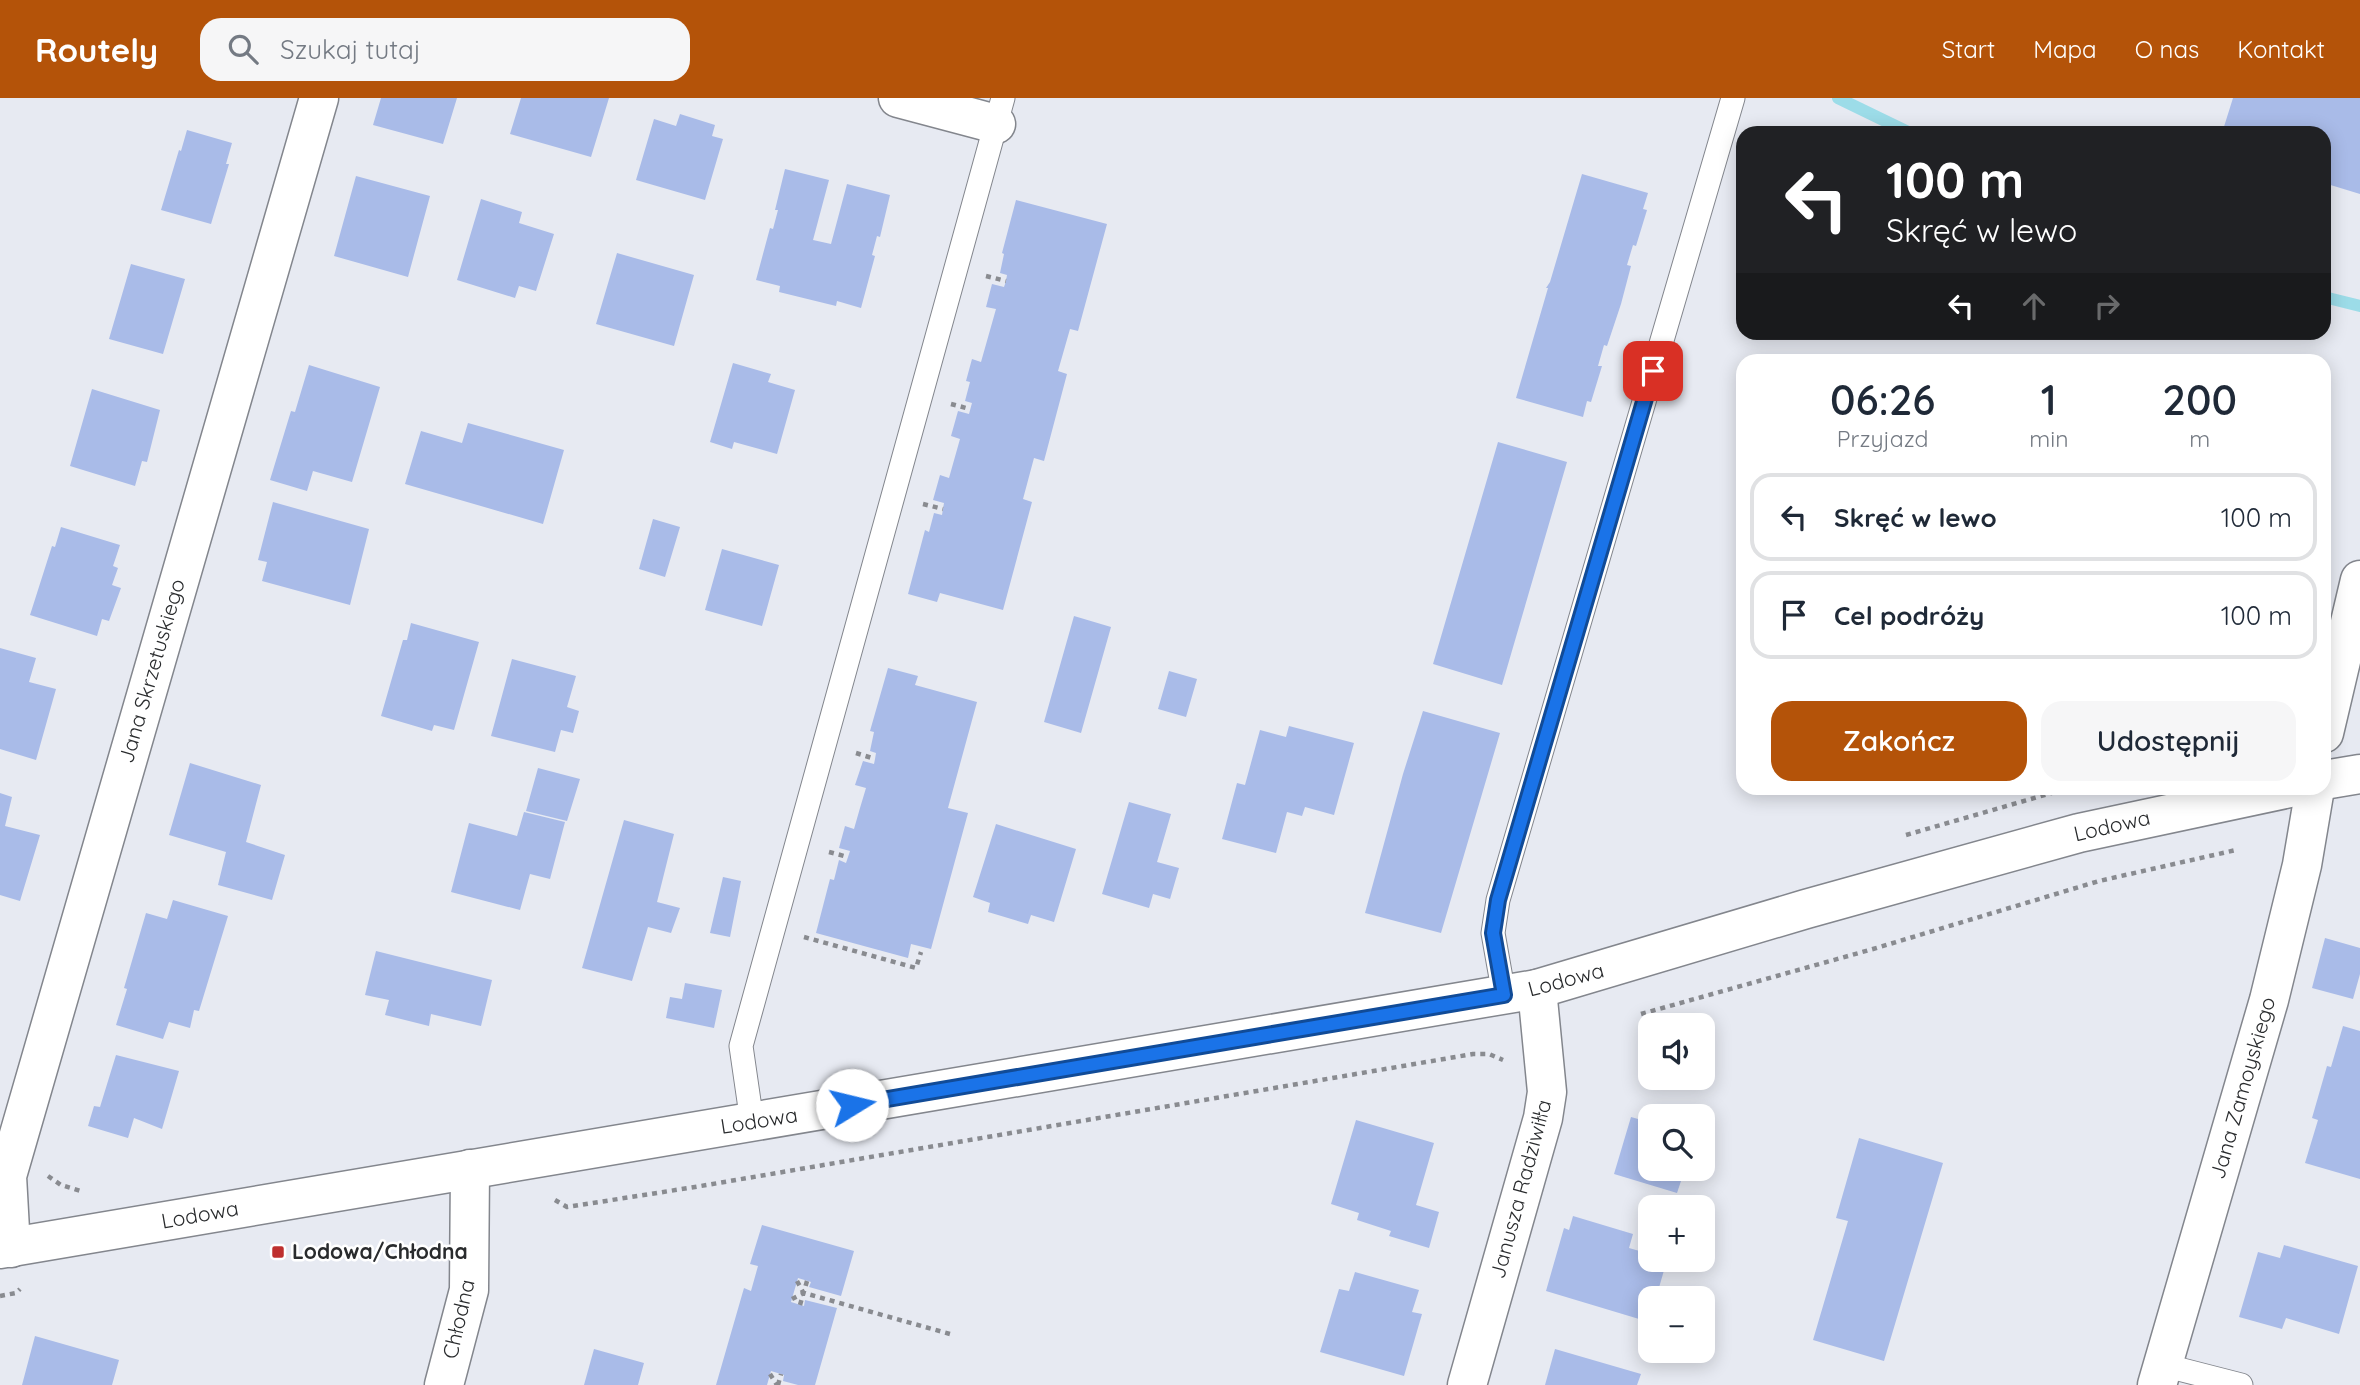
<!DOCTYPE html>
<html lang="pl">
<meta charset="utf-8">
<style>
body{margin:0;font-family:Quicksand,sans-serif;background:#f6f6f7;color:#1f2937;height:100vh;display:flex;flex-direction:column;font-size:26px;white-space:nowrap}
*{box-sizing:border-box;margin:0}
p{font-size:23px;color:#747a83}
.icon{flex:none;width:38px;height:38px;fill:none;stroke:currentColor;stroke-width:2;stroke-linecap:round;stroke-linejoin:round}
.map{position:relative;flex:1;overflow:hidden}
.sheet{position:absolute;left:1736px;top:256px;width:595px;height:441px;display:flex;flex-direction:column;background:#fff;border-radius:21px;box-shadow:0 4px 18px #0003}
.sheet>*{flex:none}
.guide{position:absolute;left:1736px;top:28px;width:595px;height:214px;border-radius:21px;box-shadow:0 4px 18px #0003;background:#202124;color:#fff;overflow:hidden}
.buttons{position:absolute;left:1638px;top:915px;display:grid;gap:14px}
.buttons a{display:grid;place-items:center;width:77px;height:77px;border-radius:14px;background:#fff;box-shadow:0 4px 18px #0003;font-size:35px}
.pin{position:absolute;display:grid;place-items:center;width:60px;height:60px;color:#fff;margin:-30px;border-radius:14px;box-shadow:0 4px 10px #0006}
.me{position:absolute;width:77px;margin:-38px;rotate:81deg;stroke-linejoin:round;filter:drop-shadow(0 0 5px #0008)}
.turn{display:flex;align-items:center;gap:24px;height:147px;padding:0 35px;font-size:32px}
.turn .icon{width:91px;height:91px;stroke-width:2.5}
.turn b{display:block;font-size:49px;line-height:60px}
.lanes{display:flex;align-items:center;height:66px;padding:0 35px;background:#0003;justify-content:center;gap:35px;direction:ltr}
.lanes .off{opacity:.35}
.eta{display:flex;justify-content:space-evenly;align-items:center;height:119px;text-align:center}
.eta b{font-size:42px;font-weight:600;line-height:49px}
.cta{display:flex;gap:14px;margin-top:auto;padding:14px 35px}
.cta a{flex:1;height:80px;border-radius:21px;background:#b45309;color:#fff;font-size:28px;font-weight:600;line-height:80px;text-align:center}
.cta a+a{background:#f6f6f7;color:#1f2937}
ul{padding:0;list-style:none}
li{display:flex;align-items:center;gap:21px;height:88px;margin:0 14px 10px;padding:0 21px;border:4px solid #e0e1e3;border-radius:21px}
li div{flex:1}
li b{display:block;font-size:26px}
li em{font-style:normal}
header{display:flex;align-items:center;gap:42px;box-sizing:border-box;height:98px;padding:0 35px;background:#b45309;color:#fff}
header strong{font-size:33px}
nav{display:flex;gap:38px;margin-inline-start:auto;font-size:24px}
.search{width:490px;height:63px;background:#f6f6f7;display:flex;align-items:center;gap:18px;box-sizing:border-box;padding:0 24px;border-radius:21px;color:#747a83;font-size:26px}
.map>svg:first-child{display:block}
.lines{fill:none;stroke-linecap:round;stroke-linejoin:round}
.stream{stroke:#9cdce8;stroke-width:12}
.building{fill:#a9bbe8}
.service-casing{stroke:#83868d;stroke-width:25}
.minor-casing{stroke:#83868d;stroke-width:41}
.tertiary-casing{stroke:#83868d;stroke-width:41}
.path{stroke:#898b90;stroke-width:4.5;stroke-dasharray:5 5;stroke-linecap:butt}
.service{stroke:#fff;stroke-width:23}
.minor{stroke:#fff;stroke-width:38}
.tertiary{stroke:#fff;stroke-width:38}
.route-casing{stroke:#114b97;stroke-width:18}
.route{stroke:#1a73e8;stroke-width:12}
.poi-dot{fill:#be2f2e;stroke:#fff;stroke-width:2.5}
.labels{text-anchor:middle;stroke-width:5;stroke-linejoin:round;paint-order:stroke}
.street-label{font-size:21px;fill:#292b2d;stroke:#fff}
.poi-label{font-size:21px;font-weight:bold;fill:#292b2d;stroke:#fff;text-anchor:start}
</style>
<header>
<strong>Routely</strong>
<div class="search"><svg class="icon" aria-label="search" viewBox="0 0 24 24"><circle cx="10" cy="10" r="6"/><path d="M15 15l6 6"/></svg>Szukaj tutaj</div>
<nav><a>Start</a><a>Mapa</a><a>O nas</a><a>Kontakt</a></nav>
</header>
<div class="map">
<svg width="2360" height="1287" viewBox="0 0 2360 1287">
<rect width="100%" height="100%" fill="#e7eaf2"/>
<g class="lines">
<path class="stream" d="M1838,0l72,35
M2324,199l36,9"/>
</g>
<path class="building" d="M381,0h76l-14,46 -70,-19z
M521,0h88l-18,59 -81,-23z
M2233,0h127v96l-36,-11v-50h-102z
M680,16l35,11 -3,11 11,3 -18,61 -69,-20 18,-61 22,7z
M187,32l45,13 -6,21h3l-18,60 -50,-14 18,-60 2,1z
M785,71l44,11 -16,60 18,4 16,-60 43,11 -10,42 -3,-1 -5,19 3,1 -14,52 -24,-7 -1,5 -57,-14 1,-6 -24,-6 14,-52 3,1 5,-19h-3z
M1582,76l66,19 -5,16 4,1 -11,36 -3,-1 -6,20 4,1 -10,38 -14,42 -3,-1 -6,21h4l-11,36 -4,-1 -4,16 -67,-19 32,-110h-2l4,-6z
M356,78l74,20 -22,81 -74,-21z
M481,101l41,13 -3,11 35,11 -18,57 -17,-5 -4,12 -58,-18z
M1016,102l91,24 -29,107 -8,-2 -12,42 9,3 -23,87 -10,-3 -11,41 9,3 -29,108 -63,-17 -3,9 -29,-8 17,-64 4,2 5,-19 8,2 2,-12 -11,-3 7,-25 9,3 11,-39 -9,-3 7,-25 11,3 3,-11 -7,-2 5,-19 -4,-1 6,-22 9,3 15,-53 -10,-2 6,-23 12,3 2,-6 1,-6 -7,-2 4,-19 -2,-1z
M617,155l77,22 -20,71 -78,-22z
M131,166l54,15 -22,75 -54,-15z
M733,265l38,11 -3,8 27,8 -18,64 -43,-12 -2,7 -22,-7z
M309,267l71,22 -28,95 -39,-11 -6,20 -37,-11 21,-69 4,1z
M92,291l68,21 -13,52 -5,-1 -7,25 -65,-20z
M468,325l96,27 -21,74 -138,-40 16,-53 41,12z
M1498,344l69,20 -65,223 -69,-21z
M273,404l96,27 -19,76 -88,-24 5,-19 -9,-2z
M653,421l27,8 -15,50 -26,-8z
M61,429l59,18 -7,21 5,2 -6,17 9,3 -12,33 -7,-2 -5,17 -67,-21 22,-69 3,1z
M722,451l57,16 -17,61 -57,-16z
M1074,518l37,11 -30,106 -37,-11z
M411,525l68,19 -25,88 -20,-5 -2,6 -51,-15 22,-76h4z
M0,550l36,10 -7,24 27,7 -20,71 -36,-11z
M512,561l64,17 -9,31 12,4 -6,22 -12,-3 -6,22 -64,-16z
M888,570l30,8 -3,9 62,17 -29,106 20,5 -37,136 -20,-5 -3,14 -92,-25 14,-54 4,1 5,-20 7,3 4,-12 -11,-3 6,-22 9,3 6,-21 6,-20 -11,-3 8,-24 11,3 1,-5 1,-6 -6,-2 4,-19 -4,-1z
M1169,573l28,8 -11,38 -28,-8z
M1423,613l77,22 -59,200 -76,-20 38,-139z
M1289,628l65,17 -20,72 -29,-8 -3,9 -15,-4 -11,41 -54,-14 15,-56 8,2 15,-55 26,7z
M190,665l71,22 -15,57 39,13 -13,45 -54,-15 8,-33 -57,-17z
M538,670l42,11 -13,42 -41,-10z
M0,695l12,4 -7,29 35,9 -20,66 -20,-6z
M1129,704l42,12 -14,48 22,6 -9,31 -17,-5 -4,14 -47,-14z
M524,714l41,10 -15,57 -20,-5 -10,36 -69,-18 18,-69 48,13z
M624,722l50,14 -17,68 23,6 -9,25 -23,-6 -16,54 -50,-13z
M996,726l80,25 -22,73 -23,-7 -3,9 -40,-12 2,-9 -17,-6z
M723,779l18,4 -11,56 -20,-4z
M173,802l55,16 -29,95 -5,-1 -4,18 -21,-6 -6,17 -47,-14 11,-36 -3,-1 22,-75 21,6z
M2325,840l35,10v26l-7,25 -41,-11z
M376,853l116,29 -11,46 -50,-12 -2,12 -44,-11 4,-15 -24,-5z
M685,885l37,7 -8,38 -48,-10 4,-21 12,2z
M2343,928l17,5v148l-55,-16 13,-43 -6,-2 15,-52 4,1z
M116,957l63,16 -17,58 -28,-11 -6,20 -40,-12 6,-20 6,1z
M1650,1010l26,8h-26v53h35l-8,24 -63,-19 17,-57 14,4z
M1356,1022l78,23 -18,62 23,7 -10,36 -40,-12 2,-5 -34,-11 2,-7 -28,-9z
M1859,1040l84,25 -59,198 -71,-21 35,-119 -12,-3z
M1573,1118l60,18 -4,14 21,6v6h17l-11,38h-6l-1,24 -103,-31 18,-63 5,2z
M762,1127l92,26 -13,45 -32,-9 2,-5 -13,-4 -7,24 13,4 1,-6 32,8 -22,77h-17l-15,-4 1,-6 -13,-4 -4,14h-51l28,-97 7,3 7,-25 -8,-2z
M2284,1147l74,21 -19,68 -53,-16 -4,11 -43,-12 19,-65 22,6z
M1355,1174l64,18 -7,22 10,2 -18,62 -84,-24 19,-63 10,2z
M35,1238l84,24 -7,25h-90z
M594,1251l50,14 -6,22h-54z
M1555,1251l86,25 -4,11h-92z"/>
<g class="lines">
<defs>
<path id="service" d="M1504,897l-11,-62 5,-33 235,-802
M752,1024l-11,-76 262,-948
M2163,1267l78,20"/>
<path id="minor" d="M898,0l98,26
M2324,635l36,-153
M11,1150l-4,-72 312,-1078
M444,1287l25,-95 1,-121
M1467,1287l76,-267 4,-26 -10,-103
M2157,1287l112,-385 33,-135 13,-77"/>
<path id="tertiary" d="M2324,682l36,-6
M0,1151l1537,-260 269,-80 273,-76 211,-45"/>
</defs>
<use href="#service" class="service-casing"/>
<use href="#minor" class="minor-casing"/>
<use href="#tertiary" class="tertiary-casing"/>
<path class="path" d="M986,178l20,5
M951,306l19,5
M923,406l20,5
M856,655l19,6
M1906,737l163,-47
M829,754l19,5
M804,839l112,31 5,-16
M1641,916l232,-65 226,-68 137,-31
M48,1078l13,9 23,7
M555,1102l12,7 128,-20 778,-133h16l14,6
M797,1183l6,11
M0,1198l16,-3 4,-4
M792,1201l12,-6 146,41
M800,1207l7,-24
M770,1276l7,11
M778,1287l3,-11"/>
<use href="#service" class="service"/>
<use href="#minor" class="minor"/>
<use href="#tertiary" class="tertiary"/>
</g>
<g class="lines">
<defs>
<path id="route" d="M852,1007l652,-110 -11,-62 5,-33 155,-529"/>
</defs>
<use href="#route" class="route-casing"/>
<use href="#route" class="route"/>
</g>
<rect class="poi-dot" x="271" y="1147" width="14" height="14" rx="3.5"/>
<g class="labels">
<g class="street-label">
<text transform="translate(152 573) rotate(-74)" y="7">Jana Skrzetuskiego</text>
<text transform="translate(2112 728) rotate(-13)" y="7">Lodowa</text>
<text transform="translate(1566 882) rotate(-15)" y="7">Lodowa</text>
<text transform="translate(2243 990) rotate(-74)" y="7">Jana Zamoyskiego</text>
<text transform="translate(759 1023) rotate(-9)" y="7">Lodowa</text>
<text transform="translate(1521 1091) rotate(-75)" y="7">Janusza Radziwiłła</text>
<text transform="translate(200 1117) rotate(-10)" y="7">Lodowa</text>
<text transform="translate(459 1221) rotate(-77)" y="7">Chłodna</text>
</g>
<g class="poi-label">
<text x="292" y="1161">Lodowa/Chłodna</text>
</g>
</g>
</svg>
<div class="buttons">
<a><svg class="icon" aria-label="sound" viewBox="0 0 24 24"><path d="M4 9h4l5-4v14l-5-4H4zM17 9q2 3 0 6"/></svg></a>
<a><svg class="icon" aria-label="search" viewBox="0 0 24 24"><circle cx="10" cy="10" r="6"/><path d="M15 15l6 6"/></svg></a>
<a>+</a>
<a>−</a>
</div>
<div class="pin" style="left:1653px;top:273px;background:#d93025"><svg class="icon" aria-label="arrive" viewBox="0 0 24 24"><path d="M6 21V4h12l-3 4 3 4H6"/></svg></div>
<svg class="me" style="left:852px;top:1007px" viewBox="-20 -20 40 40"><circle r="19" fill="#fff"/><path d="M0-13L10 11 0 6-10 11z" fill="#1a73e8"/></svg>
<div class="guide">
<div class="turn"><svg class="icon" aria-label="left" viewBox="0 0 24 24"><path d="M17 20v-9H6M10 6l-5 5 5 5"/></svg><div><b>100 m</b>Skręć w lewo</div></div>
<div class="lanes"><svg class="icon" aria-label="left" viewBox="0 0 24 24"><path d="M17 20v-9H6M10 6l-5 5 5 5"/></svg><svg class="icon off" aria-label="ahead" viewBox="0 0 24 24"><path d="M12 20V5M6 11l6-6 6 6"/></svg><svg class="icon off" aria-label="right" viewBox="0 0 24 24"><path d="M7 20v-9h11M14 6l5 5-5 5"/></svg></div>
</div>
<section class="sheet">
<div class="eta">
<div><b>06:26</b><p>Przyjazd</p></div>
<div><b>1</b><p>min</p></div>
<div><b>200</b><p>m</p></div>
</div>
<ul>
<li><svg class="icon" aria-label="left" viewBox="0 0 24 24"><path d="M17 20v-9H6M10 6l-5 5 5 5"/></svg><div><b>Skręć w lewo</b></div><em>100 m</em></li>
<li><svg class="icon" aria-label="arrive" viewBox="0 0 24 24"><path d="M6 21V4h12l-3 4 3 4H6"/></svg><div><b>Cel podróży</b></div><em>100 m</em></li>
</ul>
<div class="cta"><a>Zakończ</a><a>Udostępnij</a></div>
</section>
</div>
